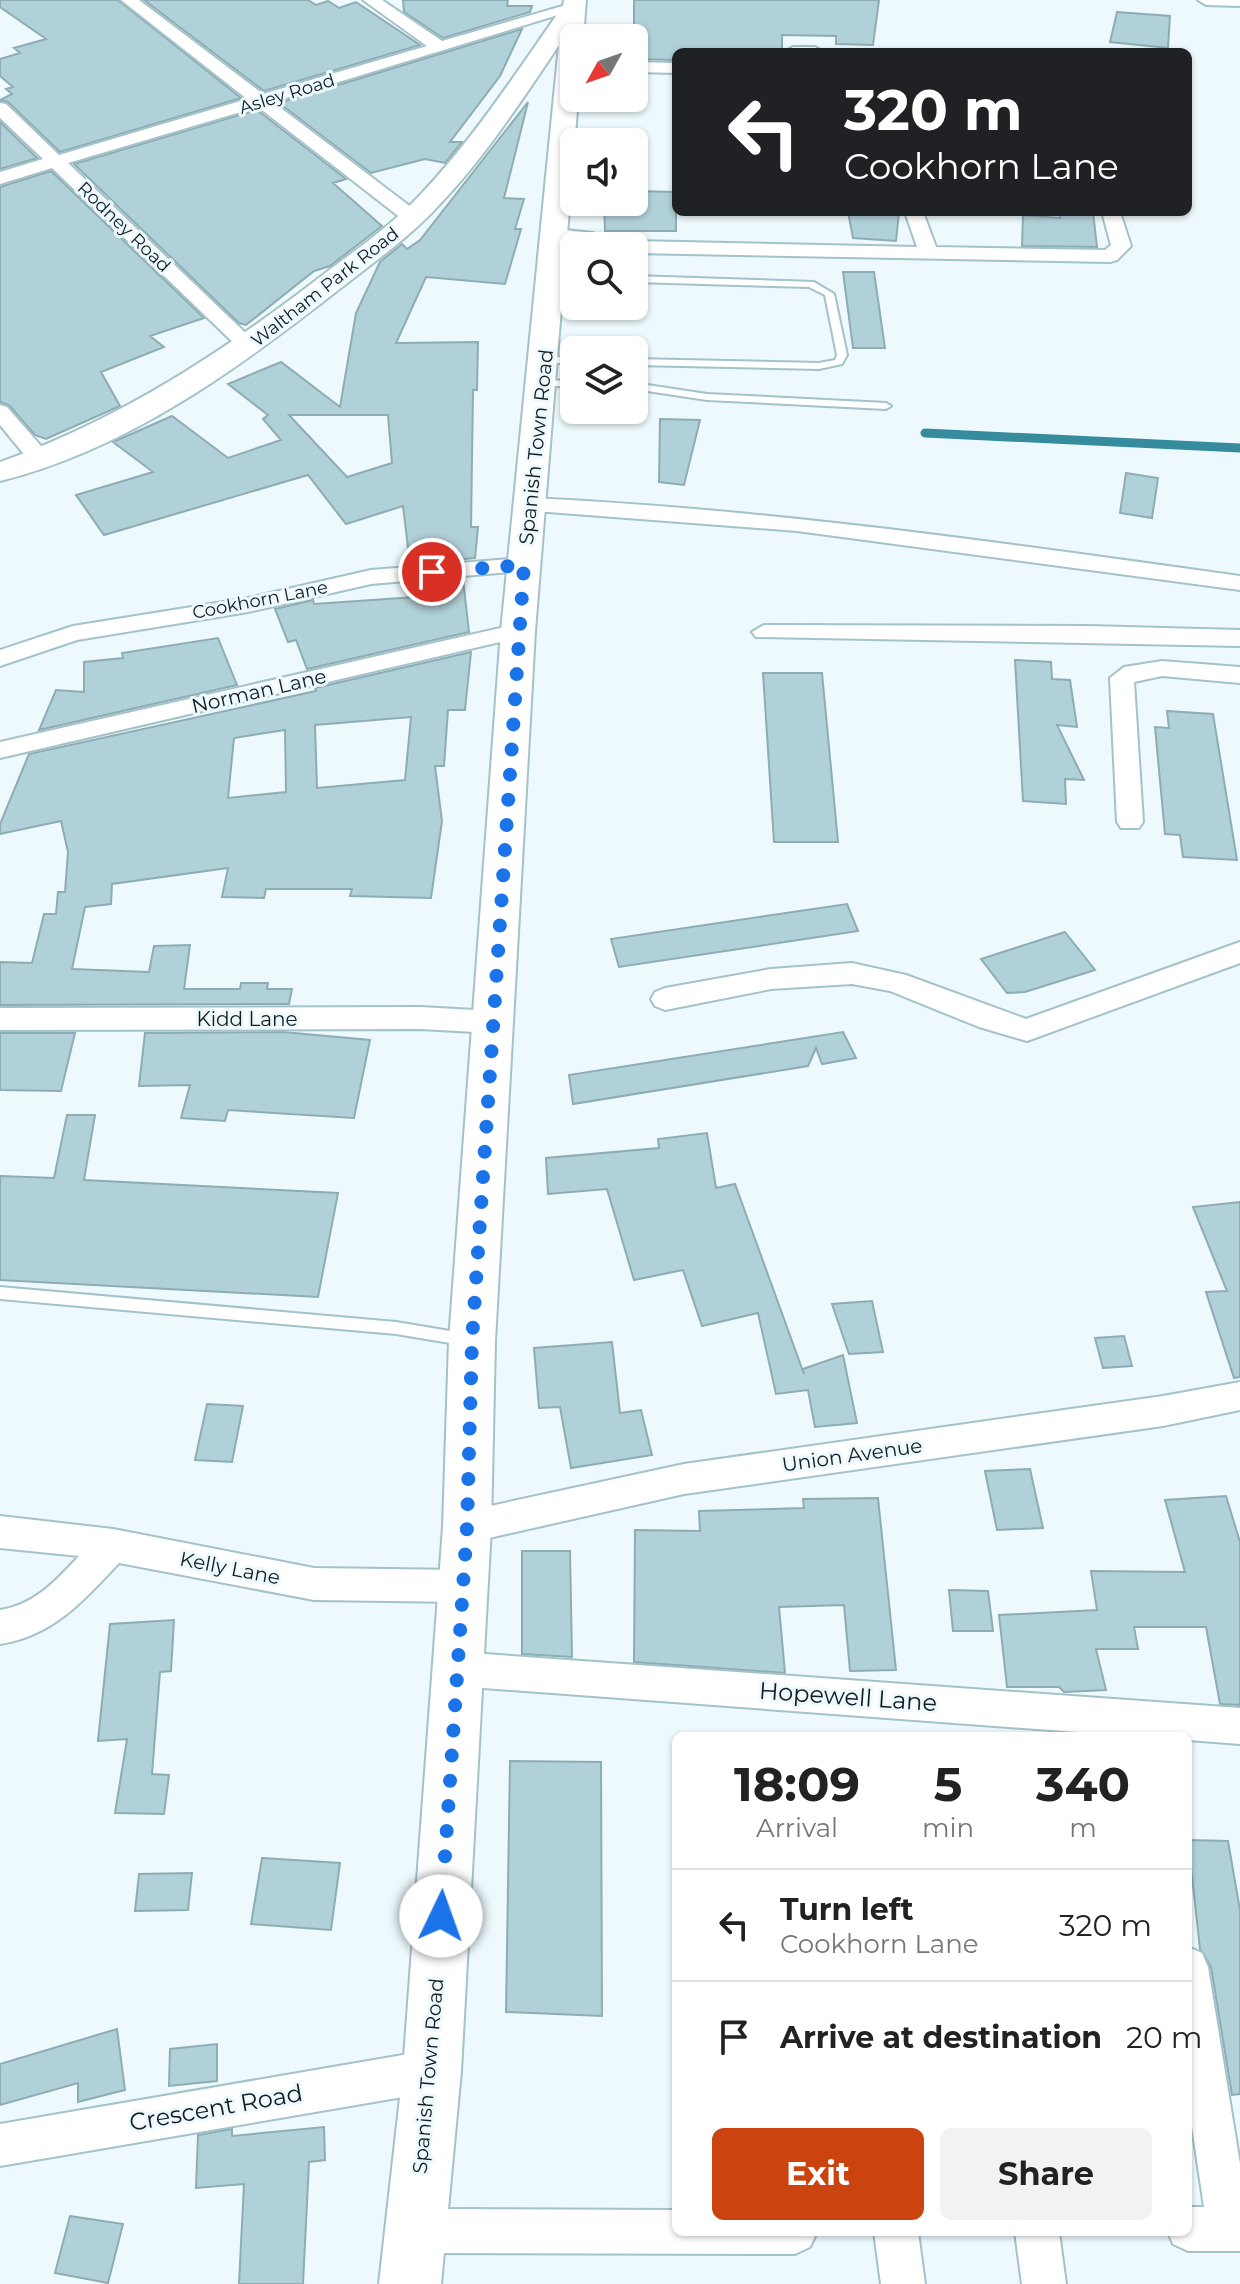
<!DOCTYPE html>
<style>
body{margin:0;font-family:Montserrat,sans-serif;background:#f2f2f2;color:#222;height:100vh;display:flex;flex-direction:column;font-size:30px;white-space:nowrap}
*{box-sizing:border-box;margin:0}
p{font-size:26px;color:#767676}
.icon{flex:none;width:44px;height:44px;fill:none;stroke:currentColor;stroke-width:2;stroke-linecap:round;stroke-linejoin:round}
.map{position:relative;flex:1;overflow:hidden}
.side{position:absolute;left:672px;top:1732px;width:520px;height:504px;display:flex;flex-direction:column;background:#fff;border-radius:12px;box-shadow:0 2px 6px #0004}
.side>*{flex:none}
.hud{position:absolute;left:672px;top:48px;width:520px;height:168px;border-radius:12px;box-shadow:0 2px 6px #0004;background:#202124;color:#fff;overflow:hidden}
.needle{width:52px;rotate:230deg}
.fabs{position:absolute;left:560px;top:24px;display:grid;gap:16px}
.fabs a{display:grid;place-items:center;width:88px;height:88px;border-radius:12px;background:#fff;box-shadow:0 2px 6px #0004;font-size:40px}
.pin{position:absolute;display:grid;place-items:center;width:68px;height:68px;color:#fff;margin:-34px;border:4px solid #fff;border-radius:50%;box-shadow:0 2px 8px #0007}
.me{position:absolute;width:88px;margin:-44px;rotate:3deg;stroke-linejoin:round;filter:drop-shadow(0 0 6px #0008)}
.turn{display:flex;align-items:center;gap:28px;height:168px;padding:0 40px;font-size:36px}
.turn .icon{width:104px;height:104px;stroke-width:2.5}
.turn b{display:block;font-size:56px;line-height:68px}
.eta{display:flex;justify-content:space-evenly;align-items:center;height:136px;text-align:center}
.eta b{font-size:48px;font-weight:700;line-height:56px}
.button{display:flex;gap:16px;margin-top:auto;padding:16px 40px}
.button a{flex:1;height:92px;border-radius:12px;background:#cb4410;color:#fff;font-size:32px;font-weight:700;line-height:92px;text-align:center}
.button a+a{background:#f2f2f2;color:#222}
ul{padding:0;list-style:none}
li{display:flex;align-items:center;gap:24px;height:112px;padding:0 40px;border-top:2px solid #e0e0e0}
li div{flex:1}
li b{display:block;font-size:30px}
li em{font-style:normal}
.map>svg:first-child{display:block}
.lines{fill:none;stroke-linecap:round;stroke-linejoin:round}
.stream{stroke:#368c9d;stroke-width:9}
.building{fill:#b1d1d8;stroke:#8dacb3;stroke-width:2;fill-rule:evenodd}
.service-casing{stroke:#a3c2c9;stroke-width:4}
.minor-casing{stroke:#a3c2c9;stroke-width:4}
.secondary-casing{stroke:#a3c2c9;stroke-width:4}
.service{fill:#fff;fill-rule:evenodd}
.minor{fill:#fff;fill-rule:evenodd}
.secondary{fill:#fff;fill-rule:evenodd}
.route{stroke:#1a73e8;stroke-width:14;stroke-dasharray:0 25.2}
.labels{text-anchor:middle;stroke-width:6;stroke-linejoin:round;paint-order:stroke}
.far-street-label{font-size:18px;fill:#111d20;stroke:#edf9fc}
.street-label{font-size:20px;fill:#111d20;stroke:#edf9fc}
.near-street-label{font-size:24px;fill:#111d20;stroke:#edf9fc}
</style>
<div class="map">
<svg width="1240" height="2284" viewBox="0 0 1240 2284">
<rect width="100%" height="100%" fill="#edf9fc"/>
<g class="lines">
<path class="stream" d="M925,433l315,15"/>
</g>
<path class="building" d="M0,0h118l123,98 -181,54 -52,-50 -8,-2 12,-6 -6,-5 7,-2 -13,-11v-17l20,-6 -6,-5 32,-9 -46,-32z
M144,0h164l8,5 12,-4 11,7 17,-6 64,43 -156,46z
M403,0h105l-1,6h25l-2,6 -87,26 -39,-26z
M634,0h245l-6,45 -37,-1v-8l-54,-1v17h-106v8l-42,-1z
M1117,12l53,4 -2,32 -58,-6z
M522,29l-22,47 -50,66h12l-17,21 -20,-4 -54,14 -92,-70z
M528,102l-24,96 20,1 -9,30h6l-16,55 -79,-7 -30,66 82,-1 -1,48h-4l-2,137h7l-3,31 -65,6 -7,-58 -57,18 -38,-49 -204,60 -28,-40 77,-23 -40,-30 59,-26 56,42 53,-18 -18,-21 5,-4 -40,-31 53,-22 59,45 16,-94 24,-51 22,-18 5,5 13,-9zM289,415h99l4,48 -45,14z
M257,110l89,69 -13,4 49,43 -52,40 -16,5 -68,54 -7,-2 -165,-159z
M0,122l37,36 -37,11z
M51,171l153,147 -54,18 14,11 -63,25 19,34 -74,33 -11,-4 -26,-30 -9,-3v-215z
M634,191l42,1v39h-71l-1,-29h30z
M848,212h51l-3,29 -43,-3z
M1059,212h34l4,35 -75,-1 1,-31 37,3z
M843,272h31l11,76h-32z
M660,419l40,1 -16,65 -25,-3z
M1126,473l32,5 -6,40 -32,-5z
M463,579l6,53 -162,37 -11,-29 -8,2 -13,-33 38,-9 1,4 101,-7 -2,-14z
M218,638l19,47 -198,45 17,-40 28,2v-30l39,-4 -1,-5z
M471,652l-6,58h-17l-4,56h-9l7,55 -11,77 -81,-2 2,-7h-86l-2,9 -42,-1 6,-29 -116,16 -1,20 -26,3 -13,62 77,3 5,-26 36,-1 -6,44h56l1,-6h27l-1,6h25l-3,15 -289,1v-43l32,1 12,-49h12l2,-22h7l3,-40 -7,-31 -61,13v-10l29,-70 287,-63 -1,-3zM411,717l-6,63 -88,8 -2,-63zM285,730l1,62 -58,6 6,-60z
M1015,660l36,2 1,17 18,1 7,47 -20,-2 27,55 -19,-1 1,25 -43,-3z
M763,673h59l16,169h-64z
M1167,711l46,3 24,146 -54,-3 -3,-22 -15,-1 -10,-107 14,1z
M847,904l11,27 -239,36 -8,-28z
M1065,932l30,38 -70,22 -18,1 -26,-34z
M283,1032l87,8 -16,78 -126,-8 -3,11 -44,-3 9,-33 -51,1 6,-53z
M843,1032l13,26 -34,6 -6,-16 -8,18 -235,38 -4,-29z
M0,1033h75l-14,58 -61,-1z
M67,1115h28l-11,65 254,13 -20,104 -318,-17v-104l54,2z
M707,1133l9,55 19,-4 69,190 -1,-5 40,-14 14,68 -42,4 -7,-37 -32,4 -18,-81 -56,13 -19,-56 -49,10 -27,-91 -59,5 -2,-36 113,-10 -1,-9z
M1240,1202v175l-6,1 -28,-86 21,-1 -34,-84z
M872,1301l11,51 -34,2 -17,-50z
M1124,1336l8,30 -29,2 -8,-30z
M612,1342l8,71 21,-3 11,45 -81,13 -11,-61 -21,1 -5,-60z
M207,1404l36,2 -11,56 -37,-2z
M1030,1469l13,59 -46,2 -12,-59z
M1226,1496l14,46v163l-20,-1 -14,-77h-72l4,22h-42l10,41 -42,2 -5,-5h-52l-8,-72 98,-5 -6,-39 94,1 -20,-72z
M878,1498l18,172 -46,1 -6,-66 -65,2 6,66 -151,-11 1,-132 65,1 -1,-20 105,-3 -1,-9z
M522,1551h48l2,106 -50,-3z
M949,1590l39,1 5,40h-40z
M174,1620l-3,51 -11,1 -8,102 17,1 -5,39 -49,-1 12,-74 -29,2 12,-117z
M510,1761l91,1 1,254 -96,-4z
M1188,1840l40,1 12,69v184l-8,1 -21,-128 -11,-18z
M262,1858l78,5 -9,67 -80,-6z
M192,1873l-4,37 -53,1 4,-37z
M117,2029l8,61 -47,12v-19l-78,22v-41z
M217,2044v37l-48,5 1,-37z
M324,2127l1,33 -16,2 -6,122h-64l5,-100 -48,4 2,-53 34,-6v7z
M70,2216l53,8 -15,59 -53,-10z"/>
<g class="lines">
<defs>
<path id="service" d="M552,274l22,1v6l-25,-2v-4z
M634,276l180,6 20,12 13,61 -5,9 -23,5 -185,-4v-6l185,4 16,-3 2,-5 -12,-60 -16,-8 -175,-5z
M574,357v6h-30l-5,-3 5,-3z
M542,380l32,1v6l-35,-2 -2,-2z
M634,383l73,11 179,9 5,3 -5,3 -179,-9 -73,-11z
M0,1287l396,35 72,12 5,1 3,5 -3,5 -5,1 -72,-12 -396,-35z"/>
<path id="minor" d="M121,0h18l124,94 164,-48 -64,-46h19l60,41 131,-38 8,5 -308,94 147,112v8h-14l-148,-115 -190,56 187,179 3,4 -3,4h-14l-189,-182 -52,16v-12l43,-13 -43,-41v-15l6,1 53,51 188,-56z
M1198,0h42v6l-34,-1z
M793,47h22l8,5h-38z
M634,62l42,1v10l-42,-1z
M905,212h18l13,35 169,3 6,-5 -9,-33h18l11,34 -14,14 -7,2 -476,-9v-7h-9l9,-5 283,6z
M556,229l37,4 22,13 -66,-7v-8z
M0,405l7,2 41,47 3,5 -3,5h-16l-32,-39z
M530,498c238,11 474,45 710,78v14l-443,-59 -275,-21 -3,-5 3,-5z
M524,558l8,2 4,5 -4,5 -161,14 -123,28 -171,28 -77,26v-16l73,-24 175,-28 123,-28z
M518,624l12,7 -4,5 -526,122v-16z
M764,625l324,1 152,4v16l-484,-9 -4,-5z
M1162,661l78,6v16l-78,-7 -28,6 9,140 -4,6h-18l-4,-6 -7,-144 14,-11z
M1240,942v21l-213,78 -48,-14 -89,-36 -38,-7 -81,5 -106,21 -10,-4 -4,-7 4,-7 10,-4 106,-19 81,-6 54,12 120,44z
M420,1007l73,4 10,3 4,8 -4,8 -10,3 -73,-4 -420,1v-22z
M1240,1382v28l-77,16 -479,68 -217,49 -12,-5 -5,-11 5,-11 12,-5 217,-47 479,-68z
M0,1516l113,13 201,39 147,2 12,4 6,12 -6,12 -12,4 -147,-2 -195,-37c-36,38 -66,73 -119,81v-34c34,-5 56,-29 79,-54l-79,-8z
M456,1652l784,56v36l-52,-4v-4h-57l-675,-50 -13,-5 -5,-12 5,-12z
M1188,1947l14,6 6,14 32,197v87h-52l-15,-7 -5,-12h20v-25h16l-16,-107z
M432,2050l15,6 6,15 -6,15 -15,6 -432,74v-42z
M413,2209l263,1v22h141l-7,15 -15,7 -382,-1 -15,-7 -7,-15 7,-15z
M874,2232h44l7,52h-44z
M1015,2232h44l7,52h-44z"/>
<path id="secondary" d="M564,0h22l-3,38h-9v60h4l-43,533 -40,710 -4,186 -30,544 -20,213h-62l24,-213 40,-544 6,-186 52,-710 58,-586c-37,55 -74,112 -120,160 -27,30 -61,54 -93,79 -103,81 -216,165 -346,197v-19c122,-43 226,-112 328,-191 32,-24 65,-47 93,-77 54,-57 97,-124 142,-188z"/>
</defs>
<use href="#service" class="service-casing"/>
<use href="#minor" class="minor-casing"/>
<use href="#secondary" class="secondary-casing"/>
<use href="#service" class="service"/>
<use href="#minor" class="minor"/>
<use href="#secondary" class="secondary"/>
</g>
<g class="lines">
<path class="route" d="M432,572l92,-7 -52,776 -5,186 -26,389"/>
</g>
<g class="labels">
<g class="far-street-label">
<text transform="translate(287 94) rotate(-17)" y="6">Asley Road</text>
<text transform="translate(124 227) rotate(44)" y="6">Rodney Road</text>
<text transform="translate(325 287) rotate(-38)" y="6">Waltham Park Road</text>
<text transform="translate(260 600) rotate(-11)" y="6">Cookhorn Lane</text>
</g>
<g class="street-label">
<text transform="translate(536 447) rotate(-84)" y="7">Spanish Town Road</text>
<text transform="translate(259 691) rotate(-13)" y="7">Norman Lane</text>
<text x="247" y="1026">Kidd Lane</text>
<text transform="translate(852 1455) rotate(-8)" y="7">Union Avenue</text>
<text transform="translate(230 1568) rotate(11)" y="7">Kelly Lane</text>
<text transform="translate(428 2076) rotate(-85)" y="7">Spanish Town Road</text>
</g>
<g class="near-street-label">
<text transform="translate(848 1697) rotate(4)" y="8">Hopewell Lane</text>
<text transform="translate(216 2108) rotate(-10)" y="8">Crescent Road</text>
</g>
</g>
</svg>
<div class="fabs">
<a><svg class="needle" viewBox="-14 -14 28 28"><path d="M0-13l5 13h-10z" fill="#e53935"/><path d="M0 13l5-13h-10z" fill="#767676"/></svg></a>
<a><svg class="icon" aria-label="sound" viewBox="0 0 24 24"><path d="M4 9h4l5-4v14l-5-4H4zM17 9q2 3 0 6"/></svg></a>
<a><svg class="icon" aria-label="search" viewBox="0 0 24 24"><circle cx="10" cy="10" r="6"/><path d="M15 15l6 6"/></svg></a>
<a><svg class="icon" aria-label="layers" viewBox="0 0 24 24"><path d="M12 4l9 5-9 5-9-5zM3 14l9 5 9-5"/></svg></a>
</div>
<div class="pin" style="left:432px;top:572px;background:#d93025"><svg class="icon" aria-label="arrive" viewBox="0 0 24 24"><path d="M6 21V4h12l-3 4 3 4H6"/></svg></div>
<svg class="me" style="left:441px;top:1916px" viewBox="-20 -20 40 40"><circle r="19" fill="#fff"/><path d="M0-13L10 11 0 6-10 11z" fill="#1a73e8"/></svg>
<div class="hud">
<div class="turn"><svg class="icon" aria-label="left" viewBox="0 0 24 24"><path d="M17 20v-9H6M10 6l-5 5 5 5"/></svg><div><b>320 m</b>Cookhorn Lane</div></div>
</div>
<section class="side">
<div class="eta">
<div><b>18:09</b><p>Arrival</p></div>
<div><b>5</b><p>min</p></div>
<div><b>340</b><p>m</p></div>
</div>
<ul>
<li><svg class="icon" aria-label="left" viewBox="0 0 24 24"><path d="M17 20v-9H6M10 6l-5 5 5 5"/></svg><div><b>Turn left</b><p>Cookhorn Lane</p></div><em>320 m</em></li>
<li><svg class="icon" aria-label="arrive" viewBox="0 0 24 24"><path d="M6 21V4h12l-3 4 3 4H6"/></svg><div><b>Arrive at destination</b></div><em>20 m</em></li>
</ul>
<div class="button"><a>Exit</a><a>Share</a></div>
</section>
</div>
